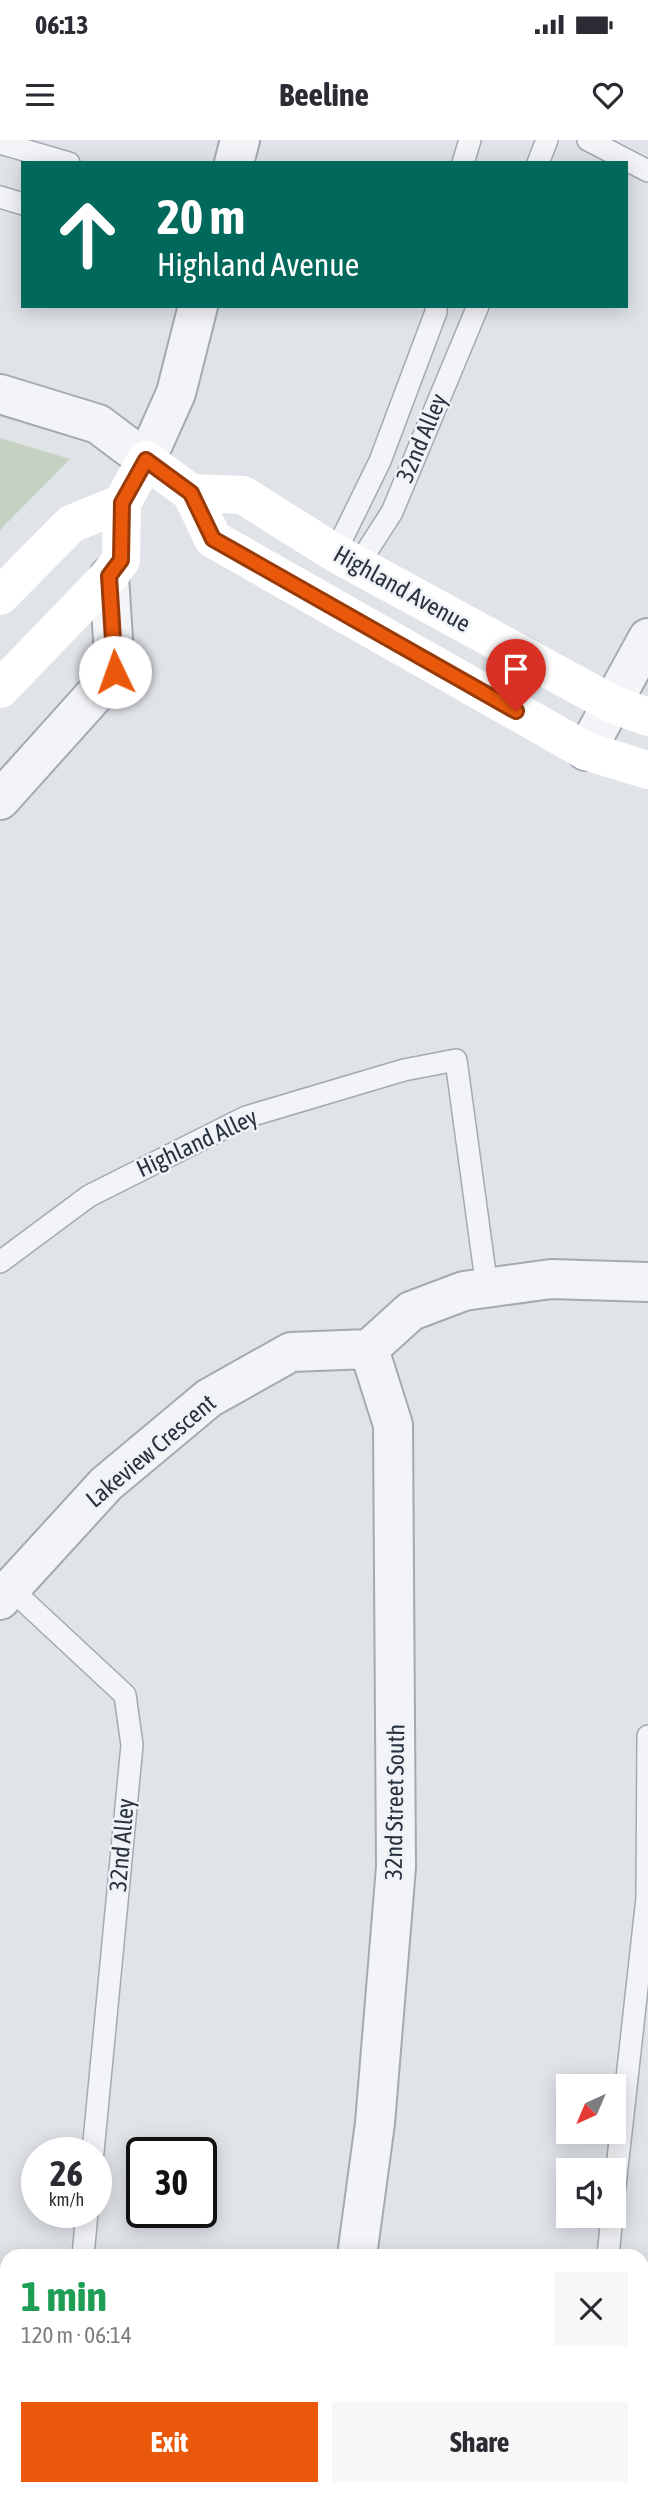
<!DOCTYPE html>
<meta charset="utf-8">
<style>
body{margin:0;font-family:"Asap Condensed",sans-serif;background:#f7f7f7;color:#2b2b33;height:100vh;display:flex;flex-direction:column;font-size:26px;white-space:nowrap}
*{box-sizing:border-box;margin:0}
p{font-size:23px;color:#7c7c81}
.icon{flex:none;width:38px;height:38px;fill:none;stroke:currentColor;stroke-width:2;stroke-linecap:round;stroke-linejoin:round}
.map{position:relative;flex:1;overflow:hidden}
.sheet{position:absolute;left:0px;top:2109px;width:649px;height:247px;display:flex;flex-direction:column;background:#fff;border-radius:21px 21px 0 0;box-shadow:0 4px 18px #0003}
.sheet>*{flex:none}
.hud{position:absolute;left:21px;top:21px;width:607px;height:147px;border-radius:0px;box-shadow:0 4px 18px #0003;background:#00695c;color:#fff;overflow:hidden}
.needle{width:46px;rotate:224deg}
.buttons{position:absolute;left:556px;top:1934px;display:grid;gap:14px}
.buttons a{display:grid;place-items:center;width:70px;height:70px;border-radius:0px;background:#fff;box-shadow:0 4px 18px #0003;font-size:35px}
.speed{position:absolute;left:21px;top:1997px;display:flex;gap:14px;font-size:35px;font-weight:700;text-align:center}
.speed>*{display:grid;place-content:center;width:91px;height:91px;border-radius:50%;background:#fff;box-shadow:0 4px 18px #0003;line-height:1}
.speed small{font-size:18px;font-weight:400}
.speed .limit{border:4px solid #111;border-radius:10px;background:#fff;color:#111}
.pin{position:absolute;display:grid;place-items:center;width:60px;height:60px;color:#fff;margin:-72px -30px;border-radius:50% 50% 50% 0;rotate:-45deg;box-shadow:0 0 7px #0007}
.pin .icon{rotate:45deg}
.me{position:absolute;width:77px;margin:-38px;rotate:357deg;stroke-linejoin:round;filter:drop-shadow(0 0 5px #0008)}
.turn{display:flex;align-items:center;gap:24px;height:147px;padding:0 21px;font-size:32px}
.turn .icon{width:91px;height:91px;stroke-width:2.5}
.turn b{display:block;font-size:49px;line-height:60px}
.round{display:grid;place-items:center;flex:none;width:74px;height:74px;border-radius:0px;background:#f7f7f7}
.head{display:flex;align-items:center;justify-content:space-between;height:119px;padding:0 21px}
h1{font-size:42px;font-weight:700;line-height:52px;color:#1e9e55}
.button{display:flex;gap:14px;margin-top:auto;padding:14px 21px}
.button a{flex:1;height:80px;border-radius:0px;background:#ea580c;color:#fff;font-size:28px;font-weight:700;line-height:80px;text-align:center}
.button a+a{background:#f7f7f7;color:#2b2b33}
.status{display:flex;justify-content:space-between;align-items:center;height:49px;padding:0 35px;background:#fff;direction:ltr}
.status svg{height:19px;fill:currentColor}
header{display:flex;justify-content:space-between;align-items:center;height:91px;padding:0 21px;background:#fff;font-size:32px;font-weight:700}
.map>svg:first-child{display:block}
.green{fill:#c6d2c1}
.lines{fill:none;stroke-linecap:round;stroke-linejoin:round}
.lane-casing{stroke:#a5aab2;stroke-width:24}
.street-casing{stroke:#a5aab2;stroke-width:42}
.lane{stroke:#f2f4f7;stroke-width:21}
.street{stroke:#f2f4f7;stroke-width:38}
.secondary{stroke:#fff;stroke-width:38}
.route-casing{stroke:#983908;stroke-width:18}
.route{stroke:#ea580c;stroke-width:12}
.labels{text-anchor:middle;stroke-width:5;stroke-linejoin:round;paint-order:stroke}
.street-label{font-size:24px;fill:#29323f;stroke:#eff2f6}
</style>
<div class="status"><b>06:13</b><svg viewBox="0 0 49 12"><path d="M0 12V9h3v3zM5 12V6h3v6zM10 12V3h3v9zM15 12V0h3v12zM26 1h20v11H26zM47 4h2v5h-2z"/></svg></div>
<header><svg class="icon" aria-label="menu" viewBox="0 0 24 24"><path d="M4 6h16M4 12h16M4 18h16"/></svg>Beeline<svg class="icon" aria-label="heart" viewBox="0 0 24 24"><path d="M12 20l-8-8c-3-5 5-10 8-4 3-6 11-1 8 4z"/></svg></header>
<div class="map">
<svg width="648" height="2355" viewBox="0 0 648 2355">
<rect width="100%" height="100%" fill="#e0e3e8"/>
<path class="green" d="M0,298l70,21 -70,71z"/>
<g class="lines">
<defs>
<path id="lane" d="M588,0l60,31
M0,3l69,20
M463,23l7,-23
M538,23l9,-23
M0,57l23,7
M335,413l45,-92 56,-149v-6
M358,425l34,-53 86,-206
M0,1122l89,-66 157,-79 158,-47 52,-10 31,228
M10,1448l115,107 7,50 -39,407
M614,2055l33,-297 1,-162
M83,2116l4,-44
M608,2116l4,-40
M0,2355l9,-7
M571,2355l2,-7"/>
<path id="street" d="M234,23l6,-23
M0,254l98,30 48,36 30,-67 22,-87
M586,611l62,-113
M0,660l115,-128 -6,-96
M0,1460l106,-116 103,-86 82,-46 78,-3 42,-38 53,-20 87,-12 97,3
M357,2116l18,-133 21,-256 -3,-442 -24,-76
M315,2355l1,-7"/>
</defs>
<use href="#lane" class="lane-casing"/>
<use href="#street" class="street-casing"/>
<use href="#lane" class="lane"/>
<use href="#street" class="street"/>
<path class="secondary" d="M191,353l52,2 92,58 277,151 36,13
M0,456l71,-72 51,-21
M0,549l109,-113 12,-16 1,-57 24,-43 45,33 22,46 373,212 62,19"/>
</g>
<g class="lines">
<defs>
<path id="route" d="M115,532l-6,-96 12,-16 1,-57 24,-43 45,33 22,46 303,172"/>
</defs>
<use href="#route" class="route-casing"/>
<use href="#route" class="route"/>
</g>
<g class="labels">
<g class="street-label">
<text transform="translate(422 298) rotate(-67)" y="8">32nd Alley</text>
<text transform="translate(402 449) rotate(29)" y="8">Highland Avenue</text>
<text transform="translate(197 1003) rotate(-25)" y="8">Highland Alley</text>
<text transform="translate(151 1311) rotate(-40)" y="8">Lakeview Crescent</text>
<text transform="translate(395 1662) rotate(-89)" y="8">32nd Street South</text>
<text transform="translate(122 1705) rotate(-85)" y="8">32nd Alley</text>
</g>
</g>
</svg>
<div class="buttons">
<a><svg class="needle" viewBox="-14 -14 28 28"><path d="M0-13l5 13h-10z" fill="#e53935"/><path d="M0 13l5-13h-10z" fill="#7c7c81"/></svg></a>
<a><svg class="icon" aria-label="sound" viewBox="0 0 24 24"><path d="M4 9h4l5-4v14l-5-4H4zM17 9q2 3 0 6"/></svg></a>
</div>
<div class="speed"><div>26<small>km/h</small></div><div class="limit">30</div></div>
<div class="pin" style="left:516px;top:571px;background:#d93025"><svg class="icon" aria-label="arrive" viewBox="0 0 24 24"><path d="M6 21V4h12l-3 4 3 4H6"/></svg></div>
<svg class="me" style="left:115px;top:532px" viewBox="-20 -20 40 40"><circle r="19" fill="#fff"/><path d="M0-13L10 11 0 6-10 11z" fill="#ea580c"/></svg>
<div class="hud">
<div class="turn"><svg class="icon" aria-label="ahead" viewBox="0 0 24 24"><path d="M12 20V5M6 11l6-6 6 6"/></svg><div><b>20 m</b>Highland Avenue</div></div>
</div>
<section class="sheet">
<div class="head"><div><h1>1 min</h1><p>120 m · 06:14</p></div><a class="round"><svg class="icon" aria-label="close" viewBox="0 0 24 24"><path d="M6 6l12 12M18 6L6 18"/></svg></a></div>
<div class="button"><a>Exit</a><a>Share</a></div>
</section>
</div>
